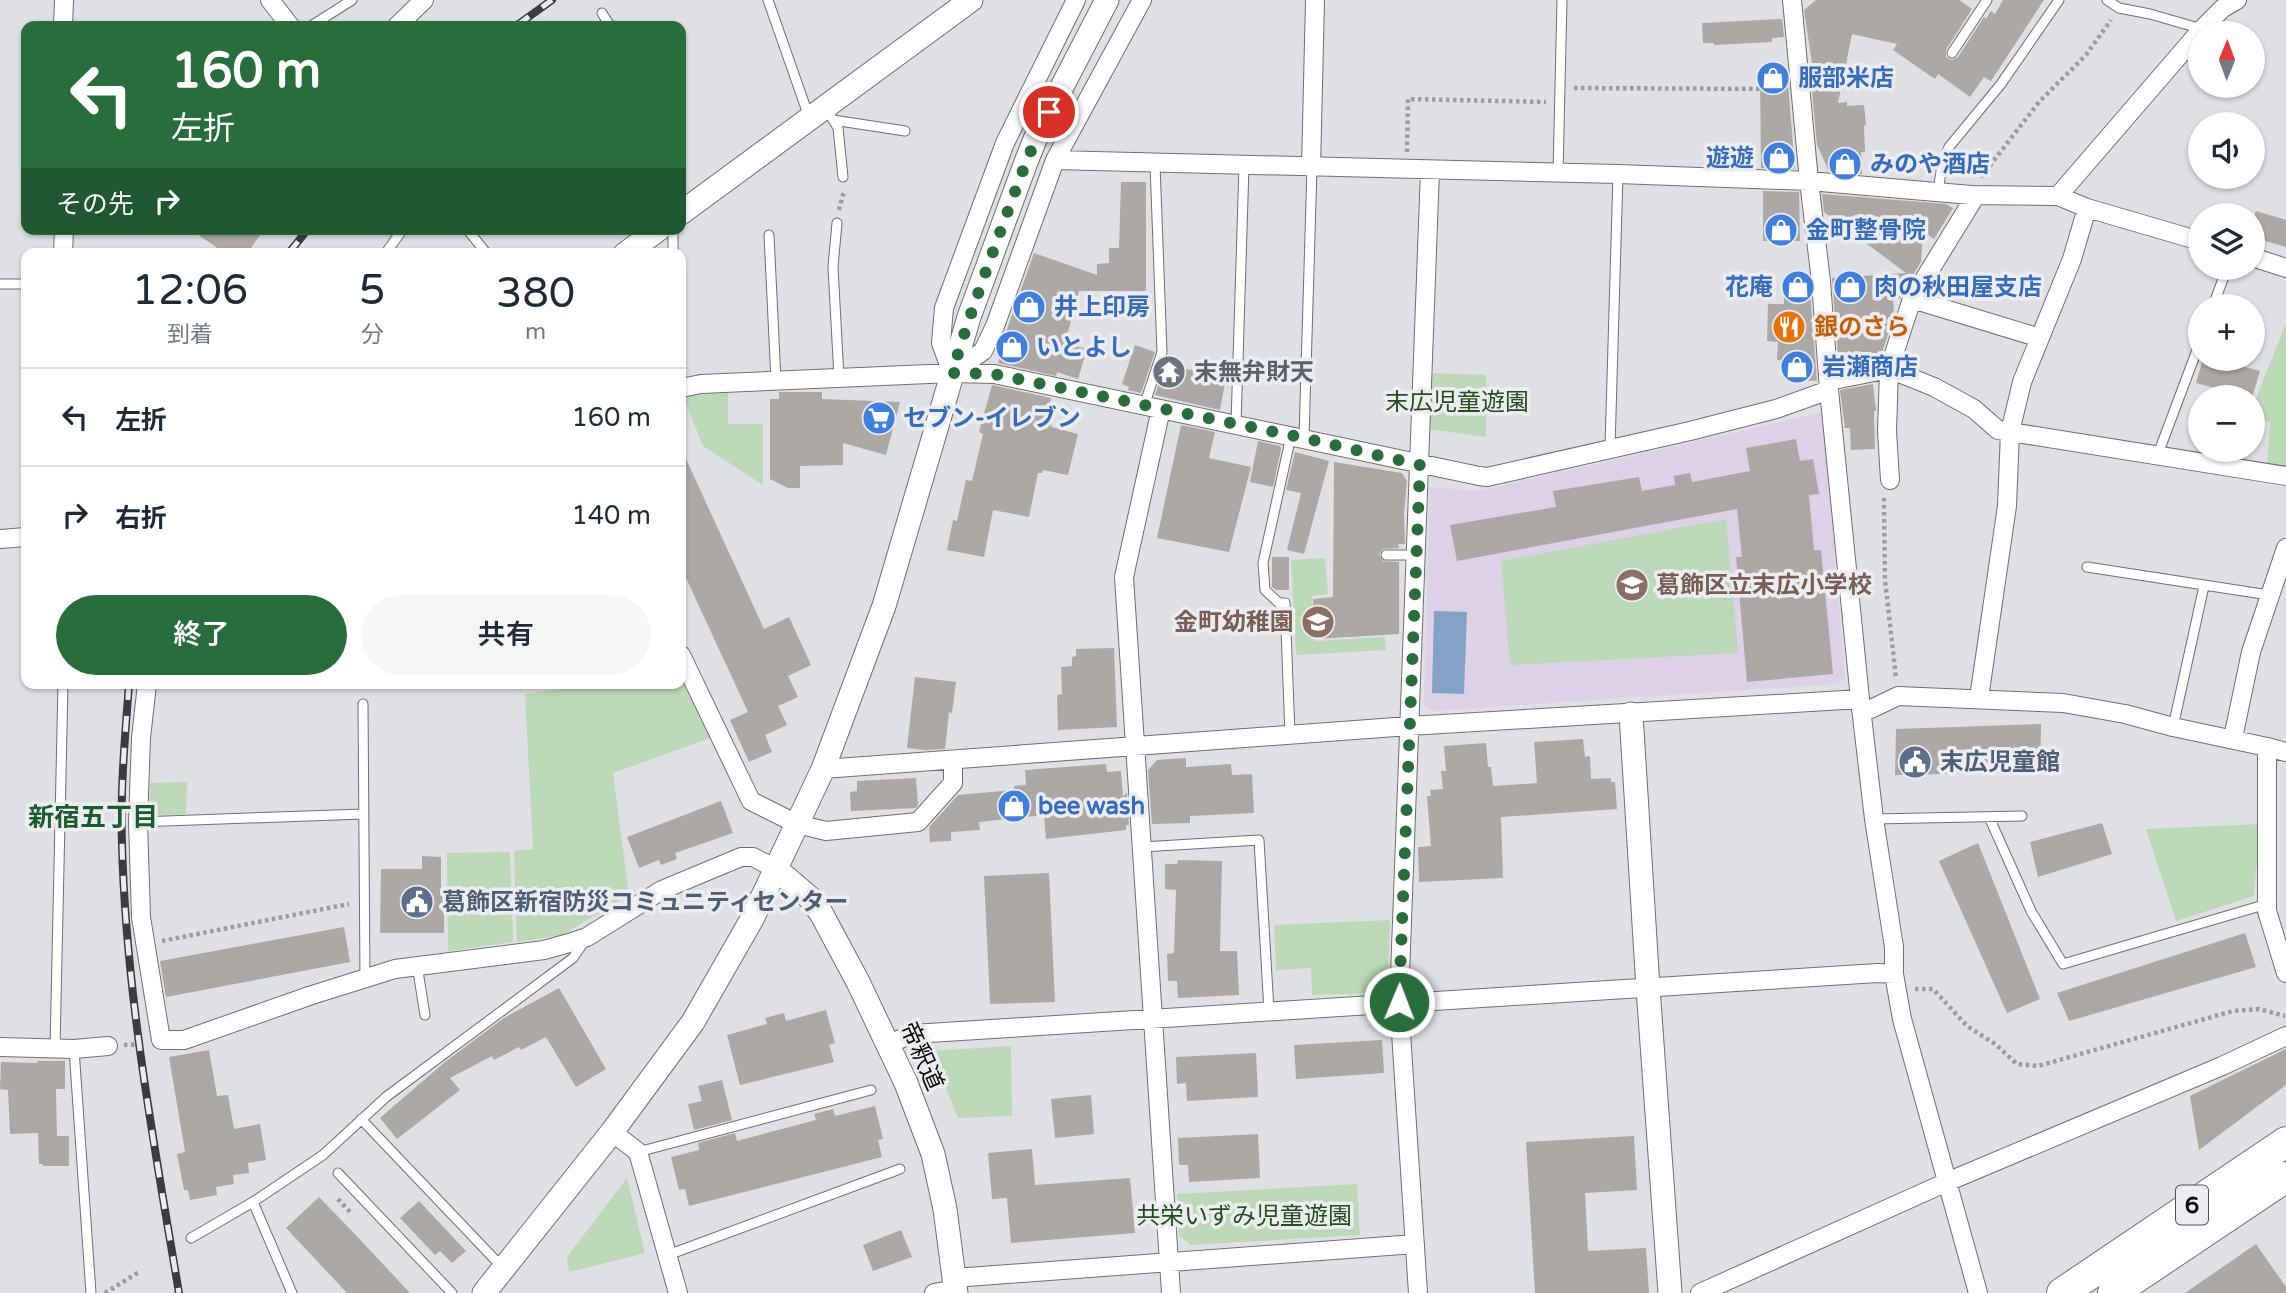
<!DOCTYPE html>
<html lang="ja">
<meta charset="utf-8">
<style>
body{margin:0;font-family:"Varela Round","Noto Sans JP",sans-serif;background:#f6f6f7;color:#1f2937;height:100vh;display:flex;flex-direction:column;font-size:26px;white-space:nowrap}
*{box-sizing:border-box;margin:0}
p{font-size:23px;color:#747a83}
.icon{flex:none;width:38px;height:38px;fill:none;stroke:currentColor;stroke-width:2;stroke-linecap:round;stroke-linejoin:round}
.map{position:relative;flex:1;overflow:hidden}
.panel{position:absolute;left:21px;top:248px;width:665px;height:441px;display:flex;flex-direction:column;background:#fff;border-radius:14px;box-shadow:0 2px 5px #0004}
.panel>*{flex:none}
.banner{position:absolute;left:21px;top:21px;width:665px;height:214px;border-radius:14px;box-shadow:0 2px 5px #0004;background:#276e3b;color:#fff;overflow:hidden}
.needle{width:46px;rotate:1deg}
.tools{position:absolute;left:2188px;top:21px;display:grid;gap:14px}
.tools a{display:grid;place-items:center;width:77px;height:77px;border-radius:50%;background:#fff;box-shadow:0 2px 5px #0004;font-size:35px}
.pin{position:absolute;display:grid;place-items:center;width:60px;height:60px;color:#fff;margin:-30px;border:4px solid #fff;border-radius:50%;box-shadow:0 2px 7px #0007}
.me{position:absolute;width:77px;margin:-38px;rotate:1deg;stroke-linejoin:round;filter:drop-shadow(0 0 5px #0008)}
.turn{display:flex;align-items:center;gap:24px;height:147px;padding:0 35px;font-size:32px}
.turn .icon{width:91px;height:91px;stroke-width:2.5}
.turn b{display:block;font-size:49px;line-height:60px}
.then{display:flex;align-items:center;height:66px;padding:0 35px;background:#0003;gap:14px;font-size:26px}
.eta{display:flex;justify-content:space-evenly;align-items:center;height:119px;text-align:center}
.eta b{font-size:42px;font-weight:600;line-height:49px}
.button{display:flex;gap:14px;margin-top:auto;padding:14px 35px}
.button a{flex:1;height:80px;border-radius:42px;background:#276e3b;color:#fff;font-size:28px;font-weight:600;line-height:80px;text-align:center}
.button a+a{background:#f6f6f7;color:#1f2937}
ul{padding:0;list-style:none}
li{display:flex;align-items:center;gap:21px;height:98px;padding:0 35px;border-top:2px solid #e0e1e3}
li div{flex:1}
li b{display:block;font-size:26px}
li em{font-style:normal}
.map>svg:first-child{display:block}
.education{fill:#dcd1e6}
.green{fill:#bbd9b6}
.water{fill:#82a3c6}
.building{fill:#aba8a5}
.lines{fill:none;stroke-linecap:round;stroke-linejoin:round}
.service-casing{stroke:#6e6f73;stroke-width:11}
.minor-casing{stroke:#6e6f73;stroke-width:20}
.tertiary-casing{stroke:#6e6f73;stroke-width:25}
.trunk-casing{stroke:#6e6f73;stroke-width:32}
.path{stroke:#9a9b9e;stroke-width:4.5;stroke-dasharray:3.5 3.5;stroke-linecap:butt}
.service{stroke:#fff;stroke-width:9}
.minor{stroke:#fff;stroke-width:18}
.tertiary{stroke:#fff;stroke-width:23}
.trunk{stroke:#fff;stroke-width:30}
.rail-casing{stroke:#3c3c3e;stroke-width:8}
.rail{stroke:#ecedf1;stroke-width:5;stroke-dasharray:16;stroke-linecap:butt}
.route{stroke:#276e3b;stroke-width:12;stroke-dasharray:0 21.6}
.labels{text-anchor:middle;stroke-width:7;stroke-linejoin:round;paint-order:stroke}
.shield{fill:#ecedf1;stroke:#4f5051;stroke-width:2}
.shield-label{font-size:23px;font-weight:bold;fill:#0c0c0d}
.shop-label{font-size:24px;font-weight:bold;fill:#366cbe;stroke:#ecedf1;text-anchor:start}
.food-label{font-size:24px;font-weight:bold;fill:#c56008;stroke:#ecedf1;text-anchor:start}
.worship-label{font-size:24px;font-weight:bold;fill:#5b616d;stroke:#ecedf1;text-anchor:start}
.park-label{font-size:24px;fill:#224f1d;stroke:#ecedf1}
.education-label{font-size:24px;font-weight:bold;fill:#785e54;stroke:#ecedf1;text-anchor:start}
.service-label{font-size:24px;font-weight:bold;fill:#4e5e75;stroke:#ecedf1;text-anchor:start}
.street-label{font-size:24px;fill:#0c0c0d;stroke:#ecedf1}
.neighbourhood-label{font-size:26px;font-weight:bold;fill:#1a5c2d;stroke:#ecedf1}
</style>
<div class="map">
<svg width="2286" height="1293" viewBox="0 0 2286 1293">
<rect width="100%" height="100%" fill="#dfe0e4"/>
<path class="education" d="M1823,412l22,266 -8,6 -405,27 -8,-6 6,-218 49,4z"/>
<path class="green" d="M2286,323v145l-19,-3 3,-42 -18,-11v-3z
M1429,373l57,2v62l-58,-8z
M708,390l20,1v33h35v61l-60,-39 -20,-50z
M1726,519l12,134 -228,12 -9,-104z
M1325,558l3,36 -16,2 3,45 70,-4 1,13 -90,5 -5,-95z
M681,663l35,73 -103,37 16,122 -67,40 -45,7 -3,-91 19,-2 -8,-155 74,-10h82z
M187,782l-1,32 -37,2 1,-33z
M2260,824l-6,72 -78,25 -30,-92z
M510,852l3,90 -65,9 -1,-98z
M1390,920l-2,62 -11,11 -65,2 -1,-27 -35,2 -2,-45z
M1011,1046l1,70 -54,2 -27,-67z
M627,1178l18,75 -76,19 -2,-15z
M1357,1184l3,51 -169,10 -12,-9 -2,-42z"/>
<path class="water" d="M1434,611l33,1 -3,82 -32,-1z"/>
<path class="building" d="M1816,0h143l13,9 -26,41v7l6,3 6,-3 26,-40 2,2 5,-8 4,3 8,-14h41l-53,81 -7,-4 -14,20 -32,-23 -3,5 -42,-29 4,-6 -45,-10 -14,69 9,-1v4l17,-1 2,20 -2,1 1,26h-4l1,22 -33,-3 -12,-26 -7,-75h3l-9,-60z
M1782,19l2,18 -12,1v4l-58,3v-2h-11l-1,-20z
M1785,72h2l8,97 -34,-1 -1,-94z
M1121,182h25v109h-67l-14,52 22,6 -9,30 -21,-7 -1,4 -58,-13 8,-31 28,-79 63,22v-11l12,-1v-15h10z
M1763,191l36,1 1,49h-37z
M1822,194l124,10 7,4 -19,31 -11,-7 -2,30 -9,15 -2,-1 -10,23 -7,-1 1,18 -13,40 -11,1v4l-31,6 -7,-89 74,-5 -82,-61z
M2256,211l30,9v27l-34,-10v-15z
M190,229h74l-17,25h-21z
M1788,273h18v7l3,-1 8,102 -32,-1 1,-19 -9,-1 1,-18 -11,-1 1,-37h16v-21h4z
M1135,345l20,7 -14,41 -13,-3 1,-3 -7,-3z
M2203,359h12l45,12 -8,27 -56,-15z
M1165,365l61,12 -6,33 -65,-15z
M1873,384l3,27h-2l1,38 -24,1 -1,-22h-5l-5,-38z
M992,385l59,13 -4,18 6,1 -2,10 27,7 -10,41 -25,-5 -1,3h-4l-9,44 -36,-7 -9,47 -37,-7 6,-30 4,1 9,-41 6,1 11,-47 -4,-2z
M779,392h43v7l78,3 -14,53 -43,-12v22l-43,1v22h-12l-18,-9v-80h9z
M1181,425l34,7 -6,26 42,9 -22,85 -72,-14z
M1796,439l4,22 13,-2 6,35 -10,1 5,55h7l12,124 -86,8 -11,-125h6l-5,-48 -280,52 -7,-36 106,-18 -3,-16 31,-5 55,-9 3,14 33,-6 -1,-9 16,-3 2,9 58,-11 -4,-23z
M1258,441l22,5 1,3 -8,38 -23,-5z
M681,448l83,181 25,-12 22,48 -23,11 10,21 -20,9 9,19 -22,10 7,17 -23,10 -19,-42 18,-8 -67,-145z
M1295,452l34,9 -25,93 -17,-4 14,-57 -15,-3z
M1334,462l68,11 5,8 -3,32 1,31h-7l1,4 -16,1 -4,5 4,7 16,1v72l-83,5 -3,-40 20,-2z
M1272,557h17v33h-13l-4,-3z
M1114,648l3,79 -59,3 -1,-35 5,-1 -1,-27 11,-1v-9l4,-1v-7z
M915,677l41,5 -4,31 -3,-1 -4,37 -20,1 -18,-2z
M2041,724l-1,48 -145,3 1,-46z
M1583,739l2,18 5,-1 1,23 20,-1v4h4l2,27 -116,8 2,61 -84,4 -1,-35 13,-1 -4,-50h4l-1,-6 13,-1 -2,-18h5l-2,-25 42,-3 2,24h3l2,19 44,-3 -3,-41z
M1186,758v9l45,-3 1,11 20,-1 2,39 -64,3v7l-38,1 -4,-54 9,-10z
M1106,764l1,8 14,-1 2,25 4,-3 2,32h-3v5l-80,9 -2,-24 -65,7 1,8 -29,2v9l-21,1 -1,-15 29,-32 56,-5v-4l12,-1 -1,-15z
M916,778l2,27 -2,3 -65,3 -1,-19 7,-1v-10z
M721,801l12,32 -58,20 2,6 -16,6 -2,-5 -20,8 -12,-31z
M2102,823l10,31 -74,23 -8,-35z
M1978,843l62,156 -33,14 -68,-152z
M422,856l19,1v31h3v45h-64l1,-64h41z
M1178,860l44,1 -2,90h17l2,44 -61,3 -1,-17h-9l-1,-27 7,-1 2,-63 -11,-1v-25h12z
M1049,873l6,129 -65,2 -6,-128z
M344,927l6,35 -184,35 -6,-36z
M2245,933l11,34 -187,54 -12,-28z
M559,988l47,81 -30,18 -30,-50 -25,13 -2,-3 -25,13 -2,-4 -42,22 10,12 -63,49 -17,-21 65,-56 59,-44z
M826,1010l9,33 -6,2 5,17 -94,23 -13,-50 40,-11 -2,-6 19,-5 2,8z
M1382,1040l2,33 -88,6 -2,-34z
M2286,1049v36l-87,65 -9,-54z
M209,1050l8,46 11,-1 6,34 26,-5 6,36 -18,3 1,10 -16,2 1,9 -18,3 1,8 -27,5 -2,-10h-4l-7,-36 8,-2 -16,-95z
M1256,1053l2,44 -71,4 -1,-18 -9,1 -1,-27z
M37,1061h28v28h-9l1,47h12v30h-26v-2h-4l-1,-31 -28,1 -2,-44 -8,-1 1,-27 36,1z
M722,1080l10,40 -38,10 -6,-26 14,-3 -4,-15z
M1091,1095l3,39 -39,4 -4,-39z
M875,1106l8,33 -5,1 4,17 -193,49 -4,-17 -6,1 -8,-33 28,-7 -1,-7 37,-10 2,8 79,-21 -2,-6 19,-5 2,7z
M1258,1134l2,44 -71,4 -1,-17h-9l-1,-27z
M1634,1136l3,54 -52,3 3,58 58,-3 3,45h-114l-9,-151z
M1032,1149l3,36 95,-7 5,55 -124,10 -4,-45 -15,1 -4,-46z
M319,1197l32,33 59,63h-63l-61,-65z
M419,1201l47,50 -14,12 -12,-12 -5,4 -35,-37z
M901,1230l11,27 -39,14 -10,-26z
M2256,1244l30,43v6h-101z"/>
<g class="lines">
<defs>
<path id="service" d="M768,0l41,117
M2107,0l12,8 31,6 52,15
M602,13l8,13
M311,26l41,-26
M1952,53l35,-53
M826,108l12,20 5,49
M833,120l72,11
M1558,173l4,-173
M1938,192l4,-28 7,-17 52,-63 58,-84
M837,223l-4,44 6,111
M467,229l20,25
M769,235l7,146
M385,254l18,-25
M673,254v-25
M0,284h26
M2213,306l14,-38
M1144,406l18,-54 -7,-188
M1236,424l8,-258
M1304,438l8,-271
M1610,448l8,-274
M2158,454l42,-112
M1386,555h30
M2087,567l182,28
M363,704l2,275
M2173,727l31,-141
M1290,735l-5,-132h-6l-14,-13 -2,-27 28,-127
M1989,817l42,94 32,53 204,-60
M1874,819l148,-3
M138,822l225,-8
M1142,847l117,-7 10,171
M417,965l8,50
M55,1048l8,-364
M74,1049l17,244
M361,1119l141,148
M638,1152l233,-62
M338,1173l114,120
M253,1202l39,91
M191,1238l62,-36 70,-47 63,-58 187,-139 13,-19
M668,1255l232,-86"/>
<path id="minor" d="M270,0l20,26
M1792,0l17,181 12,100 8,109 31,309 14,120 20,128v27l8,45 76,274
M63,26l1,-26
M397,26l27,-26
M1055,160l563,14 191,7 162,14 87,1 144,-167 21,-21 14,-8
M1311,167l4,-167
M2058,196l29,12 113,33
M63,254l1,-25
M2252,257l34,11
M1912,299l128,39
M952,373l31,-22 12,-25 60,-166 87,-160
M952,373l-11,-30 3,-35 61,-165 71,-143
M1829,381l60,-12 45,18 40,22 24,21 288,46
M681,388l20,-4 251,-11 42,1 485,102 8,1 203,-46 86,-22 53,-19
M1161,409l-37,168 47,716
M1890,480l-3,-49 2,-62 23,-70 64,-104
M0,539l26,-2
M681,655l70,146 46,23 29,7 92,-9 35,-39v-23
M147,684l-6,54 -3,84 3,95 20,123h23l128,-45 83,-26 149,-19 25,-7 18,-6 75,-47 79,-33h12l23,12
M1979,698l28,-192 3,-74 12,-50 50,-123 15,-51
M1861,710l10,-1 27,-13 165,7 62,11 48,13 94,20
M2233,738l18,-86 35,-104
M2286,752l-19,-5v164l19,62
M823,769l586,-43 451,-27
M888,1044l25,-10 965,-61 16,1
M0,1047l74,2 34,-3
M612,1132l26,20 40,141
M954,1278l461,-34
M934,1293l22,-4
M1418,1293l-19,-291 31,-832
M1700,1293l247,-111 275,-116 64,-30"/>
<path id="tertiary" d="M681,213l290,-213
M625,254l34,-25
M1631,714l17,274 22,305
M776,869l34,29 11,15 37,69 48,101 27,71 12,55 11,84
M484,1293l128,-161 81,-110 59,-103 37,-78 34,-72 61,-163 85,-289 57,-155 10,-25 71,-137"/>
<path id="trunk" d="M2062,1293l224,-151
M2113,1293l173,-116"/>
</defs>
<use href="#service" class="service-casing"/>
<use href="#minor" class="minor-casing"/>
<use href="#tertiary" class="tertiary-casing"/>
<use href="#trunk" class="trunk-casing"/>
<path class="path" d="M1574,88l208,1
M1407,152l1,-53 138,3
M1981,177l58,-75 47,-47 25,-35
M839,210l5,-19
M1884,498l1,82 11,98
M162,941l187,-37
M1915,989h18l34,37 28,18 22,20 21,2 195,-55 26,-2 26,7
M124,1045l19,-1
M338,1199l14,15
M105,1293l34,-21"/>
<use href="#service" class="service"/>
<use href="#minor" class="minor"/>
<use href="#tertiary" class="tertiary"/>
<use href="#trunk" class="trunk"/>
<defs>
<path id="rail" d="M516,26l36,-26
M288,254l20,-25
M129,684c-4,53 -9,107 -7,160 4,151 32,300 57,449"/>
</defs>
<use href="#rail" class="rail-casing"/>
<use href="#rail" class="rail"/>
</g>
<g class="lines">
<path class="route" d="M1049,112c-18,34 -30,69 -43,104 -19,52 -38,104 -54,157l42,1 310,64 116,27 -21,537"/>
</g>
<defs>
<symbol id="shop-disc" viewBox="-11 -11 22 22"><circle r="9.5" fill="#3f7fe0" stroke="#ecedf1"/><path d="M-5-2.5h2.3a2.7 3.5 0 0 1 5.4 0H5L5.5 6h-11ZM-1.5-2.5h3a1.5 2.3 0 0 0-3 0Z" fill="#fff"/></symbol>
<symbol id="restaurant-disc" viewBox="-11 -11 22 22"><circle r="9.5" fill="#e8710a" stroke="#ecedf1"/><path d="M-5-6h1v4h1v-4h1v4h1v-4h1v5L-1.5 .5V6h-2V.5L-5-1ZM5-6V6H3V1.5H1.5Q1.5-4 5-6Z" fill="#fff"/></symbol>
<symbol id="temple-disc" viewBox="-11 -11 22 22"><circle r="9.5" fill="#6b7280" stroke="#ecedf1"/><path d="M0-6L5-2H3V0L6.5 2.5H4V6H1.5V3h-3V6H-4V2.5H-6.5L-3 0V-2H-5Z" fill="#fff"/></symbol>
<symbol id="supermarket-disc" viewBox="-11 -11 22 22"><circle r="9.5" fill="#3f7fe0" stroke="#ecedf1"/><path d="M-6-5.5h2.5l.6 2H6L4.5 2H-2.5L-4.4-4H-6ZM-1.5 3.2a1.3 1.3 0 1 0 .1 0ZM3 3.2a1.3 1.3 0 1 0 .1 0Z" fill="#fff"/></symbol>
<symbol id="school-disc" viewBox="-11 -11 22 22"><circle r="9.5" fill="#8d6e63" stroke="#ecedf1"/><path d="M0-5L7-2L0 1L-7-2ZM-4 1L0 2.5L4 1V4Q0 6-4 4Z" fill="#fff"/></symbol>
<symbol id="civic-disc" viewBox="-11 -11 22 22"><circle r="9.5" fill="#5c6f8a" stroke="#ecedf1"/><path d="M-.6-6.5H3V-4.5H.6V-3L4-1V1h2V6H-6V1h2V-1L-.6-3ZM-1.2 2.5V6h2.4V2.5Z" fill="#fff"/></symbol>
</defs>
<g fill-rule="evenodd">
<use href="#shop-disc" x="1754" y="59" width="38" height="38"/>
<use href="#shop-disc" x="1760" y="139" width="38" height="38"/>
<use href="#shop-disc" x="1826" y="145" width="38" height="38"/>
<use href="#shop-disc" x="1762" y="211" width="38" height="38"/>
<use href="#shop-disc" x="1779" y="268" width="38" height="38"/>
<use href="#shop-disc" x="1831" y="268" width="38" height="38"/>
<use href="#shop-disc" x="1010" y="288" width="38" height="38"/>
<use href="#restaurant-disc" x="1770" y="308" width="38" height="38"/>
<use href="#shop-disc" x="993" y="328" width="38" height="38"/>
<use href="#shop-disc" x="1778" y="348" width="38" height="38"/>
<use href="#temple-disc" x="1150" y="353" width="38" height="38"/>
<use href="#supermarket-disc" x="860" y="399" width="38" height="38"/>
<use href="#school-disc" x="1613" y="566" width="38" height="38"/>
<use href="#school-disc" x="1299" y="603" width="38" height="38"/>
<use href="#civic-disc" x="1896" y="743" width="38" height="38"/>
<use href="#shop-disc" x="995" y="787" width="38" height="38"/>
<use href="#civic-disc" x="398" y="883" width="38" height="38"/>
</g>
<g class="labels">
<rect class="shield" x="2176" y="1185.5" width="32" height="39" rx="5"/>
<g class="shield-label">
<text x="2192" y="1213">6</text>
</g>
<g class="shop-label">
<text x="1798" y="86">服部米店</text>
<text x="1754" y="166" text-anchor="end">遊遊</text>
<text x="1870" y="172">みのや酒店</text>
<text x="1806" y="238">金町整骨院</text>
<text x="1773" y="295" text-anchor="end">花庵</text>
<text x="1874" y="295">肉の秋田屋支店</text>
<text x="1054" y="315">井上印房</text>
<text x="1036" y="355">いとよし</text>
<text x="1822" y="375">岩瀬商店</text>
<text x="903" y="426">セブン-イレブン</text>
<text x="1038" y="814">bee wash</text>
</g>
<g class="food-label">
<text x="1814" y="335">銀のさら</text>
</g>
<g class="worship-label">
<text x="1194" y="380">末無弁財天</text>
</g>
<g class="park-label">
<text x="1457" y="410">末広児童遊園</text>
<text x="1244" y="1224">共栄いずみ児童遊園</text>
</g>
<g class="education-label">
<text x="1656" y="593">葛飾区立末広小学校</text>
<text x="1294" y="630" text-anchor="end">金町幼稚園</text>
</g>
<g class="service-label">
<text x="1940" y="770">末広児童館</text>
<text x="442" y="910">葛飾区新宿防災コミュニティセンター</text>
</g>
<g class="street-label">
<text transform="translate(922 1056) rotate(66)" y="8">帝釈道</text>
</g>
<g class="neighbourhood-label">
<text x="93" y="826">新宿五丁目</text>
</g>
</g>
</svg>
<div class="tools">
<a><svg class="needle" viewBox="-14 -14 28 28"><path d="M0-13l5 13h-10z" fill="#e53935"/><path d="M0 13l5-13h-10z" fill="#747a83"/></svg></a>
<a><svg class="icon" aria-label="sound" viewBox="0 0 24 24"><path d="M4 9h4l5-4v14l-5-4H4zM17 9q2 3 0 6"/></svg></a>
<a><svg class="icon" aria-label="layers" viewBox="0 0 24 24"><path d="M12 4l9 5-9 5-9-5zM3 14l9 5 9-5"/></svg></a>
<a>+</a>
<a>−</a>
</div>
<div class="pin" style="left:1049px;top:112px;background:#d93025"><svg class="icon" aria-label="arrive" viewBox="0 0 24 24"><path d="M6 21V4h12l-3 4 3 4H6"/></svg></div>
<svg class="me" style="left:1399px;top:1002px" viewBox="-20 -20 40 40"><circle r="17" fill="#276e3b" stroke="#fff" stroke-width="3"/><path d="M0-11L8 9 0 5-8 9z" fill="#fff"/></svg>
<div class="banner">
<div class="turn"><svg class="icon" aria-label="left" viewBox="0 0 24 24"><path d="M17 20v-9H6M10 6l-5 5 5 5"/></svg><div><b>160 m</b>左折</div></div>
<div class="then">その先<svg class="icon" aria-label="right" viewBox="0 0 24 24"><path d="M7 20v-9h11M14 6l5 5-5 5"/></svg></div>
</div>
<section class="panel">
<div class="eta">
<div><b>12:06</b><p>到着</p></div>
<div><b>5</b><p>分</p></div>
<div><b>380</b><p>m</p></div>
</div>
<ul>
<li><svg class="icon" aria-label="left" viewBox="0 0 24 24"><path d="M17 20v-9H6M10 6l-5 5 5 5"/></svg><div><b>左折</b></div><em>160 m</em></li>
<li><svg class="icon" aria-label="right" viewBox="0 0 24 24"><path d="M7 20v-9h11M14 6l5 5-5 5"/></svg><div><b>右折</b></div><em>140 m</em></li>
</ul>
<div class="button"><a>終了</a><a>共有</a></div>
</section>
</div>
